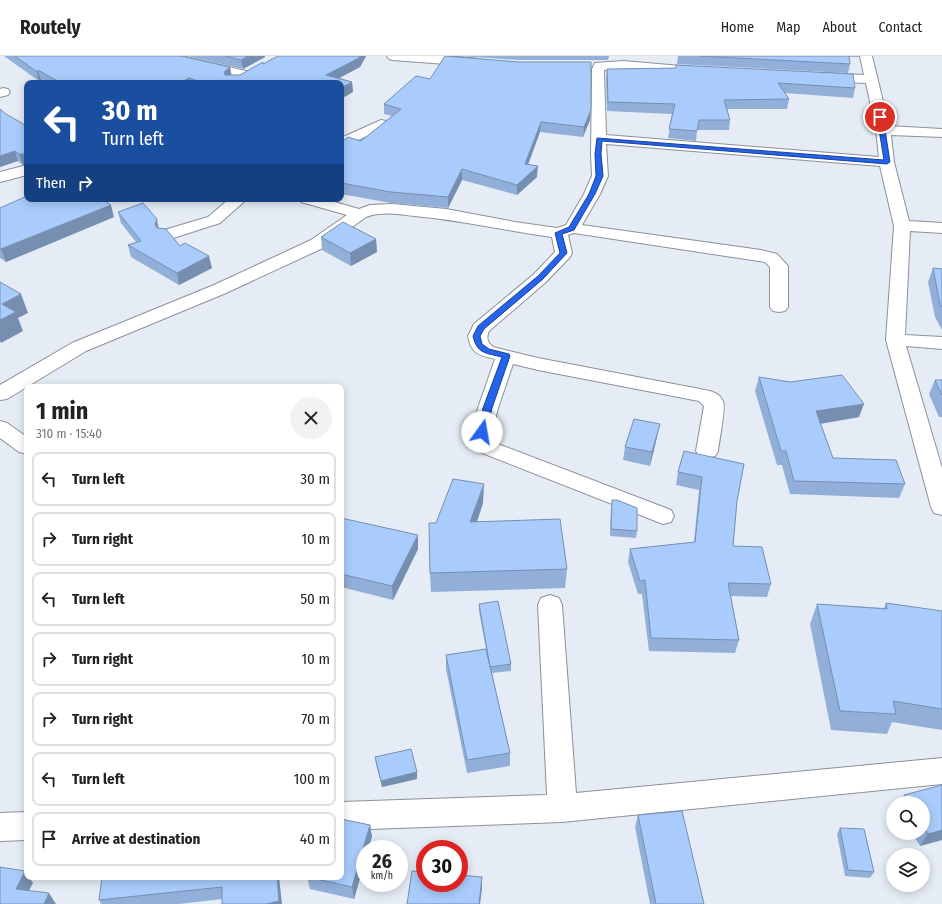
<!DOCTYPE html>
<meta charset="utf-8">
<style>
body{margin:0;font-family:"Fira Sans Condensed",sans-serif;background:#f2f2f2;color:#222;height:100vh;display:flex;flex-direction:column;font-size:15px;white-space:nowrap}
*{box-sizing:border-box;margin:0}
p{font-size:13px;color:#767676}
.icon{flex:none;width:22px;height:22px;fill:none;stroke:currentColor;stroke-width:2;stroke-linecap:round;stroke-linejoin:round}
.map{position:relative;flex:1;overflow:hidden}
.details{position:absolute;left:24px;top:328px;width:320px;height:496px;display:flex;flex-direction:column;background:#fff;border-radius:8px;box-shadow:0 2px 10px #0003}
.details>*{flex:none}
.guide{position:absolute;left:24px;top:24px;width:320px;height:122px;border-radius:8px;box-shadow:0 2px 10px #0003;background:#1a4fa0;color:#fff;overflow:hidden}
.controls{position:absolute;left:886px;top:740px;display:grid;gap:8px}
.controls a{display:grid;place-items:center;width:44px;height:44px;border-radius:50%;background:#fff;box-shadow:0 2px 10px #0003;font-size:20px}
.speed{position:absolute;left:356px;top:784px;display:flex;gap:8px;font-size:20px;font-weight:700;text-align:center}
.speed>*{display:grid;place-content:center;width:52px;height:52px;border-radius:50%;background:#fff;box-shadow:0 2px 10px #0003;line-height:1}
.speed small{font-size:10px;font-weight:400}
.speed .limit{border:6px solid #d22;background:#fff;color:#111}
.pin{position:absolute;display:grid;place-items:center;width:34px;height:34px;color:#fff;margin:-17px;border:2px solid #fff;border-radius:50%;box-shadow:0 1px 4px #0007}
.me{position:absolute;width:44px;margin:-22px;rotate:13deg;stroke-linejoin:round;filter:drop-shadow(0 0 3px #0008)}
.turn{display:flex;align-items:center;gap:14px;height:84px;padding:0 12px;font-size:18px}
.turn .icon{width:52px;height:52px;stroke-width:2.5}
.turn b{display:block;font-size:28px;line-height:34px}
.then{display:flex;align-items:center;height:38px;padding:0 12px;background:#0003;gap:8px;font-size:15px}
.round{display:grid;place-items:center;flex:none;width:42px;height:42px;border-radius:21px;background:#f2f2f2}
.overview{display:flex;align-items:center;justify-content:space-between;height:68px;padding:0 12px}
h1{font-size:24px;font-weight:700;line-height:30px}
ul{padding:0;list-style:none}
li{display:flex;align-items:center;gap:12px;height:54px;margin:0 8px 6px;padding:0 4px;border:2px solid #e0e0e0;border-radius:8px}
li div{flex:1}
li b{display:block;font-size:15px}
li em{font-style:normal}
header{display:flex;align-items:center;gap:24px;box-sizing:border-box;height:56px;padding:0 20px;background:#fff;border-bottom:1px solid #e0e0e0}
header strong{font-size:19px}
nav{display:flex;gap:22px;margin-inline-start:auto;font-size:14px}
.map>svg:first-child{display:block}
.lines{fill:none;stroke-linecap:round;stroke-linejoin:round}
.street-casing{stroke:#8b9199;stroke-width:2}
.street{fill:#fff;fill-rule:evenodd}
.wall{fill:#91afd9}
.shaded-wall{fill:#768fb0}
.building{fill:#a9ccfc;stroke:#768fb0}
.route{fill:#2563eb;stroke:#184099}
</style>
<header>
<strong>Routely</strong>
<nav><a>Home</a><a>Map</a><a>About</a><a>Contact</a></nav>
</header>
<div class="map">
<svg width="942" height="848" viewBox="0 0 942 848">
<rect width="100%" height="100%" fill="#e5ecf5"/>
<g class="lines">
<defs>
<path id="street" d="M160,0h22l68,16 2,3 -2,3 -5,1 -83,-20z
M387,0h56l29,2 5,1 1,3 -1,3 -5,1 -79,-6 -4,-1z
M860,0h12l17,70 53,3v8l-51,-2 3,27 15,59 33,2v10l-32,-2 -5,104 37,2v12l-36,-3 36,122v47l-8,-2 -3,-6 -45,-167 8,-114 -14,-60 -274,-22 2,32 -8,18 -18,31 179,25 16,4 11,12v41l-3,4 -6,1 -6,-1 -3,-4v-40l-5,-5 -191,-29 -6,2 4,18 -2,4 -24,25 -57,49c-3,7 -2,11 4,16l45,11 167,32c7,1 15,4 18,11 3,7 -4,40 -5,50l-3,5 -8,2 -8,-2 -3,-5 8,-45 -5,-5 -161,-31 -25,-6 -15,44 -8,33 181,69 3,6 -3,6 -8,2 -191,-75 -4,-5 10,-36 17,-49c-16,-4 -24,-5 -27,-23l6,-12 60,-50 21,-22 -3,-15c-46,-6 -91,-17 -138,-21 -15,-2 -33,-5 -48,1l-43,31 -97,45 -140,58 -79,48 -7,1v-15l72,-42 142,-58 97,-45 36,-25 -46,-13 -2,-3h25l35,10 11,-4 22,-1 54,5 69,13 42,6 9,-3 18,-31 8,-18 -1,-22 1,-85 3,-6 28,-2 70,6 5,1 1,3 -1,3 -5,1 -70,-6 -19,1 2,65 273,22 -3,-27 -10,-47 -43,-2 -5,-1 -2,-3 2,-3 5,-1 41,2z
M3,32l5,1 2,3 -2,3 -8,2v-8z
M381,64l5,1 2,3 -2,3 -45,21v-10z
M27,109v10l-27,7v-10z
M229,143h18l-27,24 -53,17 -6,-1 -2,-4 2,-4 47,-14z
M0,365l7,2 20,14v17l-8,-2 -19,-14z
M550,539l9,3 3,7 14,188 366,-35v26l-380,38 -221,8v-28l206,-7 -9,-190 3,-7z
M27,756v28l-27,1v-28z"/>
</defs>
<use href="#street" class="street-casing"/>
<use href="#street" class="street"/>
</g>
<path class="wall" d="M4,0h177l50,19h9l23,-13v2l15,-8h88l-6,11 -21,11 13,4 1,10 -12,-9h-294l-6,-3 -2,1z
M188,0h77v1l-22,12z
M461,0h148l-1,4h-89z
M678,0h181v1h-10l1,7 -2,9 -171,-9z
M607,13l248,19 -2,10 -68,-5 4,6 -2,10h-60l3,11 -1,10h-32l-1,11 -28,-3 4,-24 -65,-3 -1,-33z
M384,48l206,16 -7,17 -43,-5 -12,33 9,12 -20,18 -55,-15 -14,28 -57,-5 -50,-9v-52l20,-1 31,-25 -8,-2z
M6,58l21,12v38l-4,1 -5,-4 -18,6z
M0,152l114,9 -108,45 -6,-4z
M118,156l41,16 21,18 32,22 -33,17 -48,-28 -3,-12 8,-3 -15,-19z
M321,181l55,2 1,13 -26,14 -29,-16z
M933,212l9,1v61l-7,-13 -7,-35z
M759,321l100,40 -39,7 13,34 72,26 -6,14 -109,-4 -8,-29h-5l-22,-74z
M935,324h7v37h-3l-10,-23z
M657,381l-7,29 -27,-6 2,-13z
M684,395l53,50 -4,45 38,38 -4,13 -36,-1 8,44 -4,13 -86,-2 -7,-57h-4l-10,-32 2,-13 64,-7 5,-52 -23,-5 2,-13z
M612,444l25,31 -1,7 -26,-2 1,-29z
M483,447l-6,19 90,47 -2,19 -134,4 -1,-19 6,-50z
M341,462l77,31 -25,51 -52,-13z
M886,547l56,11v116l-50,-8 -5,12 -56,-4 -21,-106 7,-20 67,4z
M479,548l32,60v7l-19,2 18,80v13l-43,7 -21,-104v-14l40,-6 -7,-38z
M375,701l42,15v7l-35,8 -6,-23z
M942,729v55l-22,6 -8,-13h11v-30h-23l4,-8z
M638,759l66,89h-54l-15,-77z
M370,769l2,12 -7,12v12l-11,38 -44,-10 -3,-12z
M840,772l34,44 -4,6 -25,-2 -8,-42z
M279,821l-57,22 -43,5h-78l-2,-4z"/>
<path class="shaded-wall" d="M248,0h17v1l-22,12 -2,-9z
M360,0h6l-6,11 -30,16 -4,-8z
M230,11l2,10 -6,5 -2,-10z
M38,14l3,10 -2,1 -2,-9z
M189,22l1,5h-10z
M352,26l1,10 -12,7v-11z
M591,54l-1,10 -7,17 1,-10z
M541,66l-1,10 -16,43 1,-11z
M15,95l3,10 -18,6v-11z
M19,98h6v5l2,5 -4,1z
M538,110l-1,11 -20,18v-10z
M462,113v11l-14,28v-11z
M111,149l3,12 -108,45 -5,-13z
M157,163l2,12 -1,5 -3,-12z
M376,183l1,13 -26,14 -1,-13z
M209,200l3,12 -33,17 -2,-12z
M21,238l7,19 -10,5 5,13 -22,12 -1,-2v-21l2,-16z
M864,348l-5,13 -47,8 4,-14z
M660,368l-3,13 -7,29 2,-14z
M484,428l-1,19 -13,38v-19z
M418,479v14l-25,51 -1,-14z
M417,716v7l-35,8 -1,-6z
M370,769l2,12 -4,12h-3v12l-11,38 -2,-12z
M942,774v10l-22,6 8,-12z
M25,815l2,3v3h2l4,6 -9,17 -8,-11z
M277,821h2l3,27h-16z
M482,821v12l-2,15h-1z
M49,837l7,11h-12z"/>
<path class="building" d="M15,0h166l49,11 -6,5 1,3h15l23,-13v2l15,-8h82l-1,2 -33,17 26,7 -11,6v-5h-137l-15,-5 -9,5h-119l-23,-13 -1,2z
M225,0h23l-7,4z
M445,0l74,6h72v48l-7,17 -43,-5 -16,42 13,2 -21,19 -55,-16 -14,28 -57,-5 -50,-9v-41l7,-5 13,4 40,-32 -17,-5 32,-28 14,3z
M700,0h149l1,8z
M676,9l177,9 2,14 -77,-5 11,16 -65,1 6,20h-31l-2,11 -28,-2 6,-25 -67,-2 -1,-33 69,-1z
M0,53l6,5 21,12v34l-2,-1v-5h-6l-4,-3 -15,5z
M27,140v3h75l9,6 -110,44h-1v-41z
M143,147l14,16 -2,5 2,4 9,1 14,17 5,-3 24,13 -32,17 -49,-28 13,-4 -23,-29z
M343,166l33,17 -26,14 -29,-16z
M933,212l9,1v38l-2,-3z
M0,226l21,12 -19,10 14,8 -16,8z
M842,319l22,29 -48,7 17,47 63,2 9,24 -111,-3 -8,-30h-5l-22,-74 31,5z
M935,324h7v15z
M634,363l26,5 -8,28 -27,-5z
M684,395l60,13 -7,37 -4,45 29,1 9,37 -43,-1 11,57 -88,-2 -6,-58 -5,1 -10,-32 65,-7 7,-65 -24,-5z
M453,423l31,5 -14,38 90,-3 7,50 -137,4 -1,-50h7z
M612,444h5l20,8v23l-26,-2z
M341,462l77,17 -26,51 -51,-12z
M498,545l13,63 -21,3 -11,-63z
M886,547l56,8v98l-49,-8 3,13 -56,-3 -23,-107 70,5z
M486,593l24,104 -43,7 -21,-105z
M411,693l6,23 -36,9 -6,-24z
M942,729v45l-14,4 -5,-8v-23h-14l-5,-8z
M682,755l22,93h-48l-18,-89z
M341,763l29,6 -18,62 -45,-10h34z
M840,772l24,1 10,43 -26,-2z
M0,811l25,4 -9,18 33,4 -5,11h-44z
M412,815l13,1v11h34v-8l23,2 -3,27h-72z
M102,821h175l2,24 -13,3h-44v-17l-123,13z"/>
<path class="route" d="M880,59l3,2 7,45 -3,2 -285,-23 -1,13 2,22 -8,18 -21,36 -12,4 5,19 -24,26 -59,50 -4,7 2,8 7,5 20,5 1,2 -18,52 -5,24 -2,2h-6l-1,-2 5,-24 19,-51c-16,-4 -25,-3 -29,-21l5,-10 60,-50 22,-23 -5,-20 14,-6 20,-33 7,-18 -1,-22 2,-16 287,22 -7,-43z"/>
</svg>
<div class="controls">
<a><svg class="icon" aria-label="search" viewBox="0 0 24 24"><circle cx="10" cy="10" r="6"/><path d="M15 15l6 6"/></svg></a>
<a><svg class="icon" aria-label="layers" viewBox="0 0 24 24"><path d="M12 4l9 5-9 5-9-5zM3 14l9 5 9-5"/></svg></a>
</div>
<div class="speed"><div>26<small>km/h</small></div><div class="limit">30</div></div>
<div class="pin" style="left:880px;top:61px;background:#d93025"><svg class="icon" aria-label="arrive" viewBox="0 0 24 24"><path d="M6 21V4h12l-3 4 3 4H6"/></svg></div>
<svg class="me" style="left:482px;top:376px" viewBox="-20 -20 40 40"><circle r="19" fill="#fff"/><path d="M0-13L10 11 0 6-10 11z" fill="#2563eb"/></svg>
<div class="guide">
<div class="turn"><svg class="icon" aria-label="left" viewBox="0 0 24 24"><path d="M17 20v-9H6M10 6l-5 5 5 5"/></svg><div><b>30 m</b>Turn left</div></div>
<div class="then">Then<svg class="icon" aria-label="right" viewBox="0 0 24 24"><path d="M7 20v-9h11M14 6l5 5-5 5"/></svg></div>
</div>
<section class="details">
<div class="overview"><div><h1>1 min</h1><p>310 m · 15:40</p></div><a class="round"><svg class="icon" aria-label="close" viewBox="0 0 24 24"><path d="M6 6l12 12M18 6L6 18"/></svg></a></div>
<ul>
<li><svg class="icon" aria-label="left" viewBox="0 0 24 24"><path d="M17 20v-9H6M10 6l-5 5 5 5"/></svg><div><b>Turn left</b></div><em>30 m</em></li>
<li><svg class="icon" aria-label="right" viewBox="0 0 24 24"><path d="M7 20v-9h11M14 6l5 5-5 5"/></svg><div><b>Turn right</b></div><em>10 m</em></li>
<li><svg class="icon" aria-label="left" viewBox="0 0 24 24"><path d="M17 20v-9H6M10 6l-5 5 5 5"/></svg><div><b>Turn left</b></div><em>50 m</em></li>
<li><svg class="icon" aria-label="right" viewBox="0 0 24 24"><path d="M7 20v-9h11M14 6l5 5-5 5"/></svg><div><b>Turn right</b></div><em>10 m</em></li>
<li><svg class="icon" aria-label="right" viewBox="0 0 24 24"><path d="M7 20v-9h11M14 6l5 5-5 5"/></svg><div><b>Turn right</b></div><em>70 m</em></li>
<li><svg class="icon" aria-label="left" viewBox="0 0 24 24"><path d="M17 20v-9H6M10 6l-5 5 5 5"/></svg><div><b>Turn left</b></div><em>100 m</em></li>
<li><svg class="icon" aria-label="arrive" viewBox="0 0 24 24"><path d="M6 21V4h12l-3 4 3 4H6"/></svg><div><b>Arrive at destination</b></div><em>40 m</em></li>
</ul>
</section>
</div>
